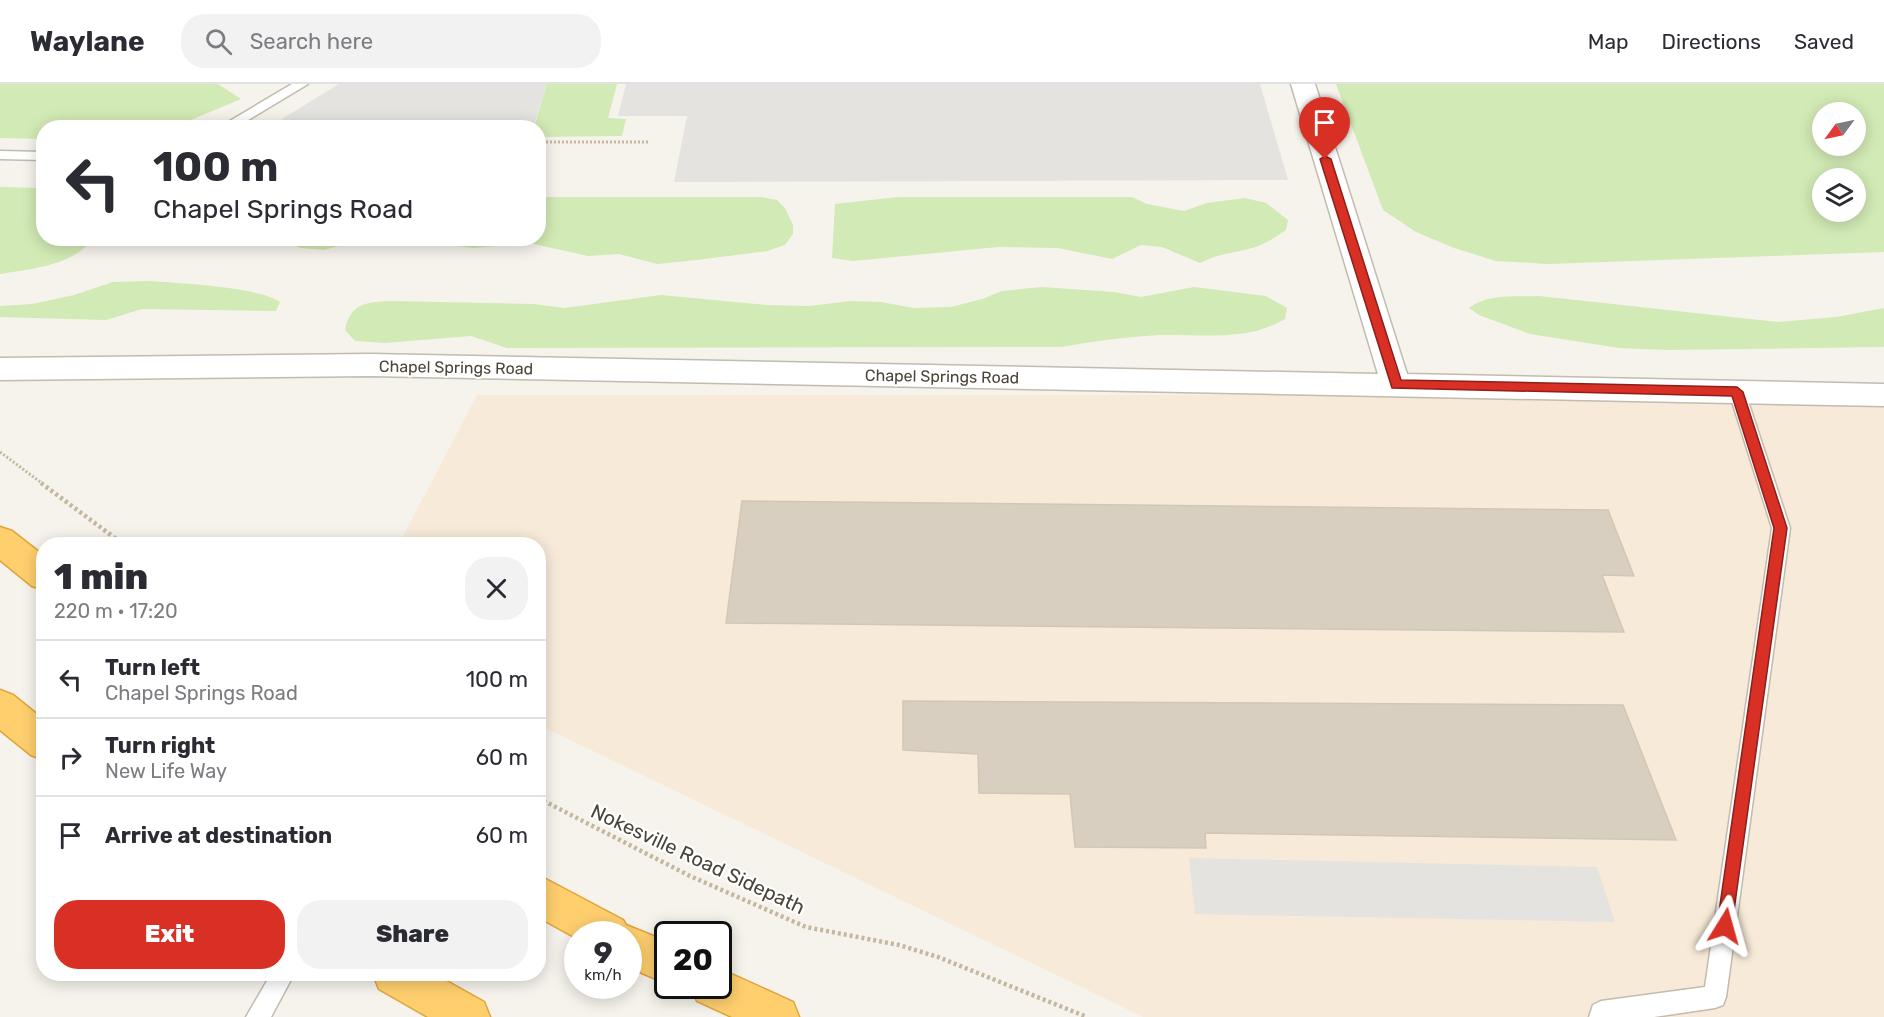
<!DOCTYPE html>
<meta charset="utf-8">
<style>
body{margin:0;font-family:Rubik,sans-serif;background:#f2f2f3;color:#2b2b33;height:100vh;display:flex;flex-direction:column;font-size:22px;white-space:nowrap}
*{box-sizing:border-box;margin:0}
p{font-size:20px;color:#7c7c81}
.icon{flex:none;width:33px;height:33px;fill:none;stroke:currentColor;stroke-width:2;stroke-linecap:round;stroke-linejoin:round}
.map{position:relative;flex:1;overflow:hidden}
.sheet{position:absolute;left:36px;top:453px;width:510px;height:444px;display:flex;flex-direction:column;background:#fff;border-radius:24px;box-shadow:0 3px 15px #0003}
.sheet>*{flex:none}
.hud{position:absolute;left:36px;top:36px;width:510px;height:126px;border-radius:24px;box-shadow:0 3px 15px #0003;background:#fff;color:#2b2b33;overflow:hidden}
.needle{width:39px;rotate:237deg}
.tools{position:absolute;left:1812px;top:18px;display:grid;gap:12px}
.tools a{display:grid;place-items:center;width:54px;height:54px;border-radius:50%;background:#fff;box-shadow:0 3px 15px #0003;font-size:30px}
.speed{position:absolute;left:564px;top:837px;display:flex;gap:12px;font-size:30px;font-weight:700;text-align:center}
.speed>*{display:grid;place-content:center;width:78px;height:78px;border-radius:50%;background:#fff;box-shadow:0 3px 15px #0003;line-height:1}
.speed small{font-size:15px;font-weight:400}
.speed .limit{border:3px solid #111;border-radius:9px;background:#fff;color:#111}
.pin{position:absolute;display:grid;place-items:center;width:51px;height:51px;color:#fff;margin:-62px -26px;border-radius:50% 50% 50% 0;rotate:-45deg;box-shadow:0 0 6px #0007}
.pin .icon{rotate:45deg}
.me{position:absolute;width:66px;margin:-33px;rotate:8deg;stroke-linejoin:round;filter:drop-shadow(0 0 4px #0008)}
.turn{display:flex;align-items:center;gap:21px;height:126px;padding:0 18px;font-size:27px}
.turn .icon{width:78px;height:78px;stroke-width:2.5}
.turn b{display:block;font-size:42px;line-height:51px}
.round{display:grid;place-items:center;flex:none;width:63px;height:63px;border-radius:24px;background:#f2f2f3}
.head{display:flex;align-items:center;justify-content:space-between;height:102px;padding:0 18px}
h1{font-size:36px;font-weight:800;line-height:45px}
.primary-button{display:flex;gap:12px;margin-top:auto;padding:12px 18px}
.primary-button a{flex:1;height:69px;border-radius:24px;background:#d93025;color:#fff;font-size:24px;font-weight:800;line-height:69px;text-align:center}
.primary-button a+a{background:#f2f2f3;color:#2b2b33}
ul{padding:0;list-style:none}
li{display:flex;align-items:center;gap:18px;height:78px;padding:0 18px;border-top:2px solid #e1e1e2}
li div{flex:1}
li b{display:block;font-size:22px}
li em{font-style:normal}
header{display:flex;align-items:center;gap:36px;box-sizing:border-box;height:84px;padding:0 30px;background:#fff;border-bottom:2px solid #e1e1e2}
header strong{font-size:28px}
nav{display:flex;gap:33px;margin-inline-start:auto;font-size:21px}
.search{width:420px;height:54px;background:#f2f2f3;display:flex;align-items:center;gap:15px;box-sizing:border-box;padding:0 21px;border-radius:24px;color:#7c7c81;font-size:22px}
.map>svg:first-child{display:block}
.commercial{fill:#f7ead8}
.green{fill:#d2eab5;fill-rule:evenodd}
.parking{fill:#e5e3e0}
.building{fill:#d8cfc1;stroke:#d3c7b4;stroke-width:1.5}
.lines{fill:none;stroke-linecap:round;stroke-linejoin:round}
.lane-casing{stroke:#c2bbae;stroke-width:3}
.street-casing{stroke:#c2bbae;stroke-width:3}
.highway-casing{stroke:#e0a43c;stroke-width:3}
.path-far1{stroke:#c4b79f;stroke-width:3;stroke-dasharray:2 2;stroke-linecap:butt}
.path{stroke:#c4b79f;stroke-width:4.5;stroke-dasharray:3 3;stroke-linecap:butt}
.lane{fill:#fff;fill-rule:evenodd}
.street{fill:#fff;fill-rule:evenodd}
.highway{fill:#ffcf6e;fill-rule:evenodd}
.route{fill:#d93025;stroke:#8d1f18;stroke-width:1.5}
.labels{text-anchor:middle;stroke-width:4.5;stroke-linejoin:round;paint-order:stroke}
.street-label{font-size:16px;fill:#4b4439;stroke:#fff}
.near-street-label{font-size:20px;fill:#4b4439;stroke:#fff}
</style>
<header>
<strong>Waylane</strong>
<div class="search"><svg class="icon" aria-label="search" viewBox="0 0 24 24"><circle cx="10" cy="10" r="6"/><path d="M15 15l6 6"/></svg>Search here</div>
<nav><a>Map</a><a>Directions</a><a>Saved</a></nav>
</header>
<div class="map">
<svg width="1884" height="933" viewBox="0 0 1884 933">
<rect width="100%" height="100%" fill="#f6f3ec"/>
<path class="commercial" d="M477,311h1407v622h-741l-604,-292 -1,-181h-139z"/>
<path class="green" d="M0,0h218l23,15 -50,21 -23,7 -124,1 -1,11 -43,-1z
M547,0h70l-9,34 18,1 -4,17 -83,1 -1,-9 -20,-1h16z
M1336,0h548v168l-336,12 -52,-3 -42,-13 -38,-16 -33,-22zM1856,28v34h-34v-34zM1856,94v34h-34v-34z
M0,103l43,1 1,50 49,1c-21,27 -62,30 -93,35z
M539,113h222l16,3 8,8 8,17v9l-8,11 -18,6 -70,9 -40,4 -38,-10 -31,2 -59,-13 -56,5 -23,-3 -15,-6 103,-1z
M898,113h234l15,7 37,7 23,-8 38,-5 21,5 22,17 -2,10c-11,8 -21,14 -34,18 -18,5 -35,6 -52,15l-38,-16 -21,-2 -29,14 -54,-11 -60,-1 -145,14 -21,-3 3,-54z
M227,155h164l-18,4 -20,-1 -29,8 -23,-2 -17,-6 -30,2z
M150,197c28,2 109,6 130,21l-4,9 -134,-2 -36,11 -106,-3v-11l32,-2 42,-9 39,-13z
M1042,203l72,5 27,5 53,-10 72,9 21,12 -2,11c-39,23 -84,15 -127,16 -33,2 -64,6 -97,12l-554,1 -36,-12 -86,7 -30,-2 -10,-11c5,-27 22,-28 46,-29l143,3 30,4 97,-13 105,10 43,1 41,-5 31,1 32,6 38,-1 31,-8 20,-8z
M1539,212l239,26 58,-5 48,-9v39l-216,3 -49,-2 -89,-14 -51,-19 -10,-7c19,-15 47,-11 70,-12z"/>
<path class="parking" d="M339,0h208l-13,41h-69l-1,3 -190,-1 3,-5z
M626,0h634l28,96 -614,2 13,-66h-69z
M1189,774l408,9 18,55 -420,-8z"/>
<path class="building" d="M742,417l866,9 26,66 -32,-1 22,57 -898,-9z
M903,617l720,4 53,135 -471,-7 1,15 -131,-1 -5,-53 -91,-1 -1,-39 -75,-4z"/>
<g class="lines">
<defs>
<path id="lane" d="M292,0h16l-73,44h-17z
M0,67l44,1v8l-44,-1z
M1737,302l6,2 2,4 45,136 -64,469 -3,8 -8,3 -61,9h-65l4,-12 8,-4 104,-14 67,-459 -43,-136 2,-4z
M271,890h23l-23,43h-25z"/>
<path id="street" d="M1291,0h24l92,290 477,10v22l-1513,-30 -371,4v-22l371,-4 1007,20z"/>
<path id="highway" d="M0,443l12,4 32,25v34l-12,-4 -32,-26z
M0,606l13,5 31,25v40l-13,-5 -31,-25z
M538,791l85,45 3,5 42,17v42l-40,-17v-33h-50v5l-40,-22z
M718,884l75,34 6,15h-67l-35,-16 -6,-15h27z
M373,890h61l50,28 6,15h-62l-49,-28z"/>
</defs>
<use href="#lane" class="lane-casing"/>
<use href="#street" class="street-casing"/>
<use href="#highway" class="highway-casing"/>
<path class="path-far1" d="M538,58h112
M0,368l43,32"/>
<path class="path" d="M41,399l82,61
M538,714l152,78 116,51 93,18 39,12 149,60"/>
<use href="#lane" class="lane"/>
<use href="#street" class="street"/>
<use href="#highway" class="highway"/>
</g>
<path class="route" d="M1325,72l6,3 70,221 336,7 6,5 44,136 -56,404 -6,3 -6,-3 -2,-6 57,-398 -42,-132 -340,-8 -72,-229z"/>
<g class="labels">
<g class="street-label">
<text transform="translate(456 283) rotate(1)" y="6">Chapel Springs Road</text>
<text transform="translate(942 292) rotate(1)" y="6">Chapel Springs Road</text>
</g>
<g class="near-street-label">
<text transform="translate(698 775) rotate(25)" y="7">Nokesville Road Sidepath</text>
</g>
</g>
</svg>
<div class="tools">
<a><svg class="needle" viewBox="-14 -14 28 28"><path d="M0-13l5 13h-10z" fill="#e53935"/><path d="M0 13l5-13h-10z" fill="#7c7c81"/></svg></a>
<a><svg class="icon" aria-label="layers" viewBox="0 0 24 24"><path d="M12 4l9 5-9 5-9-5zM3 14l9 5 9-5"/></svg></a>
</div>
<div class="speed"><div>9<small>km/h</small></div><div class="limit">20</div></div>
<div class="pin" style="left:1325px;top:75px;background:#d93025"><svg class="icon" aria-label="arrive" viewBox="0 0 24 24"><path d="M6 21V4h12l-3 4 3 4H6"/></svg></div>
<svg class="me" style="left:1725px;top:842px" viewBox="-20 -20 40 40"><path d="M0-17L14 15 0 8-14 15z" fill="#d93025" stroke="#fff" stroke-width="4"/></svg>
<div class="hud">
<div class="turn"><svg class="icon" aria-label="left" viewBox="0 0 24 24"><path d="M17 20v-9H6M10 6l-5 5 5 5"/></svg><div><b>100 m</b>Chapel Springs Road</div></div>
</div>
<section class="sheet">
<div class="head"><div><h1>1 min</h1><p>220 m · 17:20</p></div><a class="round"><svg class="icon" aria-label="close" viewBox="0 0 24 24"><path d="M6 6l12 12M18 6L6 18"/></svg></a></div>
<ul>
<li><svg class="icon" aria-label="left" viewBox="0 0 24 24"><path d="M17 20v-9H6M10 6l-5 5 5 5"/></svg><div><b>Turn left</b><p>Chapel Springs Road</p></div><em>100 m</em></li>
<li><svg class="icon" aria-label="right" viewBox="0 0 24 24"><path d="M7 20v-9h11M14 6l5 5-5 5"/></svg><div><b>Turn right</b><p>New Life Way</p></div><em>60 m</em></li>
<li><svg class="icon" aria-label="arrive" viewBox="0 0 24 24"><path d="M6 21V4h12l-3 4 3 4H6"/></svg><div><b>Arrive at destination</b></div><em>60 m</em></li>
</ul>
<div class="primary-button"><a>Exit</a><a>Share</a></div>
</section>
</div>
